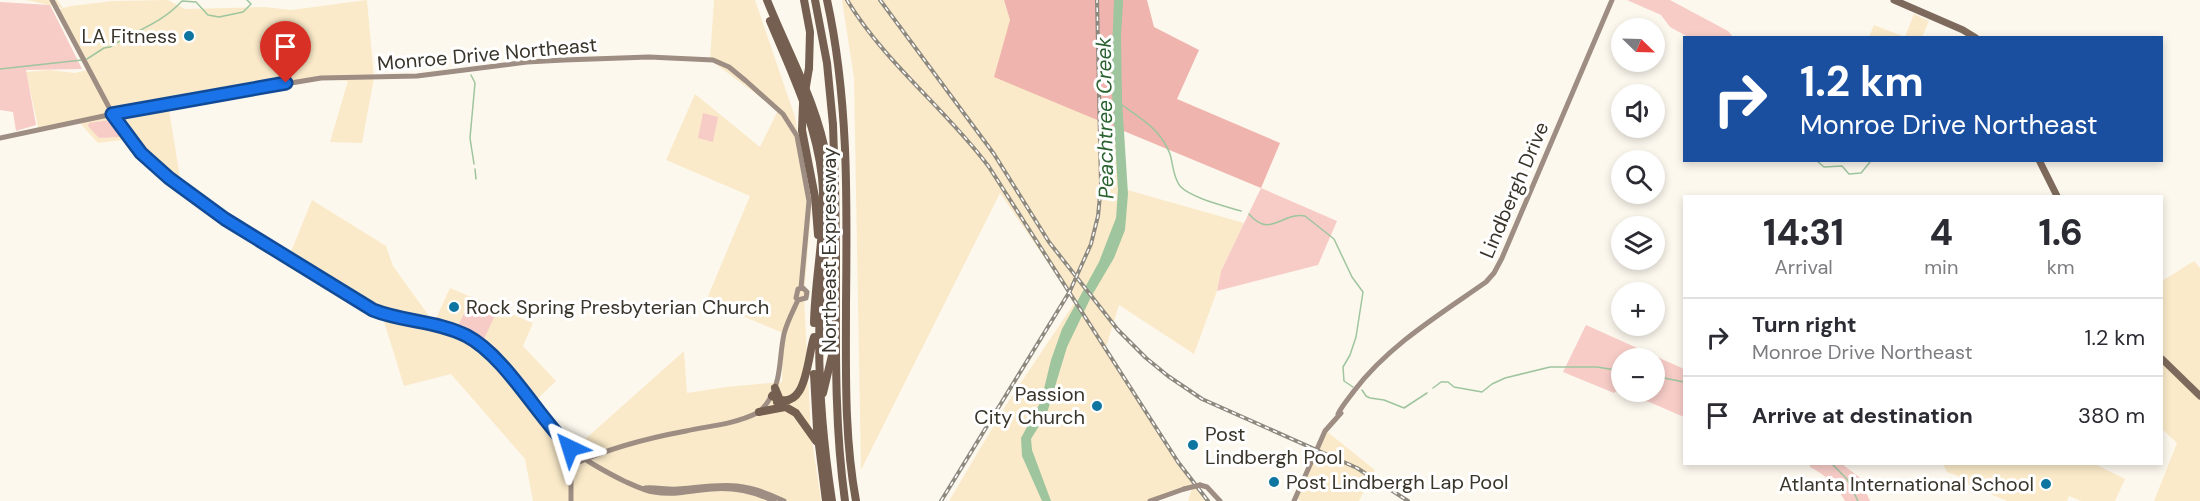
<!DOCTYPE html>
<meta charset="utf-8">
<style>
body{margin:0;font-family:"DM Sans",sans-serif;background:#f2f2f3;color:#2b2b33;height:100vh;display:flex;flex-direction:column;font-size:22px;white-space:nowrap}
*{box-sizing:border-box;margin:0}
p{font-size:20px;color:#7c7c81}
.icon{flex:none;width:33px;height:33px;fill:none;stroke:currentColor;stroke-width:2;stroke-linecap:round;stroke-linejoin:round}
.map{position:relative;flex:1;overflow:hidden}
.details{position:absolute;left:1683px;top:195px;width:480px;height:270px;display:flex;flex-direction:column;background:#fff;border-radius:0px;box-shadow:0 3px 9px #0003}
.details>*{flex:none}
.banner{position:absolute;left:1683px;top:36px;width:480px;height:126px;border-radius:0px;box-shadow:0 3px 9px #0003;background:#1a4fa0;color:#fff;overflow:hidden}
.needle{width:39px;rotate:113deg}
.buttons{position:absolute;left:1611px;top:18px;display:grid;gap:12px}
.buttons a{display:grid;place-items:center;width:54px;height:54px;border-radius:50%;background:#fff;box-shadow:0 3px 9px #0003;font-size:30px}
.pin{position:absolute;display:grid;place-items:center;width:51px;height:51px;color:#fff;margin:-62px -26px;border-radius:50% 50% 50% 0;rotate:-45deg;box-shadow:0 0 6px #0007}
.pin .icon{rotate:45deg}
.me{position:absolute;width:66px;margin:-33px;rotate:319deg;stroke-linejoin:round;filter:drop-shadow(0 0 4px #0008)}
.turn{display:flex;align-items:center;gap:21px;height:126px;padding:0 18px;font-size:27px}
.turn .icon{width:78px;height:78px;stroke-width:2.5}
.turn b{display:block;font-size:42px;line-height:51px}
.eta{display:flex;justify-content:space-evenly;align-items:center;height:102px;text-align:center}
.eta b{font-size:36px;font-weight:800;line-height:42px}
ul{padding:0;list-style:none}
li{display:flex;align-items:center;gap:18px;height:78px;padding:0 18px;border-top:2px solid #e1e1e2}
li div{flex:1}
li b{display:block;font-size:22px}
li em{font-style:normal}
.map>svg:first-child{display:block}
.built{fill:#faeac9}
.green{fill:#f7ccc7}
.forest{fill:#efb4ad}
.water{fill:#9ec59e}
.lines{fill:none;stroke-linecap:round;stroke-linejoin:round}
.stream{stroke:#9ec59e;stroke-width:1.5}
.secondary{stroke:#9d8d83;stroke-width:5}
.trunk{stroke:#7e6a5c;stroke-width:7}
.motorway{stroke:#755f50;stroke-width:8}
.rail-casing{stroke:#8e897f;stroke-width:4}
.rail{stroke:#fff;stroke-width:1.5;stroke-dasharray:4.5;stroke-linecap:butt}
.secondary-bridge{stroke:#9d8d83;stroke-width:5}
.motorway-bridge{stroke:#755f50;stroke-width:8}
.route-casing{stroke:#114b97;stroke-width:15}
.route{stroke:#1a73e8;stroke-width:10}
.poi-dot{fill:#0e74a0;stroke:#fff;stroke-width:2}
.labels{text-anchor:middle;stroke-width:6;stroke-linejoin:round;paint-order:stroke}
.poi-label{font-size:20px;fill:#3a352b;stroke:#fff;text-anchor:end}
.street-label{font-size:20px;fill:#3a352b;stroke:#fff}
.water-label{font-size:21px;font-style:italic;fill:#2a622f;stroke:#fff}
</style>
<div class="map">
<svg width="2200" height="501" viewBox="0 0 2200 501">
<rect width="100%" height="100%" fill="#fdf8ee"/>
<path class="built" d="M27,0h30l6,8 8,-2 42,-5 55,-1 17,9 80,-2 26,3 76,-10 7,78 -12,65 -32,-1 18,-61 -33,-3 -147,26 14,85 -30,-24 -22,-26 -32,4 -20,-22 -39,10 -13,-59 23,-2 26,3 12,-3 -30,-59 5,-3z
M714,0h41l40,117 16,94 -7,86 7,136 10,68h-288l-8,-42 -74,-85 -47,12 -23,-74 -28,-12 -65,-41 24,-59 74,46 7,20 41,57 16,-35 83,35 -10,23 33,35 -25,24 42,45 111,-99 3,42 39,-6 56,-5 1,-49 -77,-32 44,-105 -84,-36 29,-66 65,53 18,-37 -68,-50z
M842,0h162l6,20 106,108 8,61 120,34 -23,48 -4,20 -23,63 -75,-49 -13,42 87,137 18,17h-23l5,-16 -36,16h-208l57,-96 69,-103 -75,-109 -139,277 -7,-392z
M1914,14l15,7 -7,16h-53l5,-12 31,12z
M2194,261l6,7v233h-46l23,-58 -15,-14v-148z
M1325,430l50,40 -16,31h-58l-5,-3z
M1943,464h152l30,15 -10,22h-34l-12,-5 -2,5h-60l-38,-16 -3,-6 -19,-7z"/>
<path class="green" d="M1627,0h43l58,31 5,6h-45l-18,-10 -9,-12z
M0,2l50,3 32,64 -56,1 10,55 -20,6 -3,-19 -13,-2z
M703,113l15,4 -5,25 -15,-4z
M109,120l11,13 -1,4 -20,1 -11,-12 1,-3z
M1261,188l76,33 -19,44 -101,26 4,-20z
M471,299l26,12 -13,28 -26,-13z
M1586,325l98,44v48l-58,-25h28v-34h-32l-1,32 -2,-1 -5,4 -51,-21z
M1810,464h32l17,13 11,24h-25c-9,-15 -19,-26 -35,-34z"/>
<path class="forest" d="M1004,0h143l7,27 45,23 -22,49 103,44 -19,45 -267,-111 16,-57z"/>
<path class="water" d="M1114,0h9v3l-2,33 1,64 6,94 -3,36 -11,28 -23,39 -24,50 -20,66 -16,26 1,11 19,51h-9l-20,-45 -1,-18 20,-37 10,-41 11,-31 37,-67 17,-44 2,-28 -7,-114z"/>
<g class="lines">
<path class="stream" d="M462,52l5,13
M87,59l17,-11 6,-1c26,-17 51,-23 72,-46l14,1 12,13 11,2 24,-5 8,-8 -4,-4
M0,69l82,-9
M471,75l4,8 -5,55 4,26
M1122,105c20,14 39,25 48,49 3,10 3,23 10,32 11,12 45,20 61,25
M1816,160l8,7 18,-1 7,8 12,-1 9,-11
M475,169l1,10
M1249,214c21,25 33,-2 56,2l29,23 18,38 11,15 -7,45 -6,18 -7,12 1,14 9,6
M1654,376l30,6
M1433,388l8,-6h7l6,5 28,5 10,-8 13,-6 45,-11h47l25,4
M1362,390l4,6 4,2 14,2 20,8 23,-15
M1832,464l15,15 11,22"/>
<path class="secondary" d="M52,0l60,113 38,50 76,56 139,88c37,17 83,13 116,38 35,28 56,73 89,103 15,13 36,24 54,33 9,4 21,10 30,11 20,4 39,-2 58,-3 22,-2 43,3 62,12
M0,138l146,-31 175,-29 96,-2 110,-14 37,-2 85,-3 64,3 16,7 17,14 37,33 14,22 12,65 -8,87
M1338,414c4,-8 11,-16 16,-23 35,-46 85,-76 132,-109l8,-9 8,-15 110,-258
M564,441l4,31
M572,465c35,-16 76,-27 114,-34 23,-5 49,-7 71,-18 5,-3 9,-8 12,-13 13,-21 10,-43 15,-66 3,-12 9,-23 14,-34l-2,-2 2,-9 5,-1 4,4 -1,6 -8,2
M1200,485l7,2 13,14
M645,488c11,-1 22,2 33,1 45,-4 63,-9 106,12
M571,501v-32l8,-14
M1150,501l34,-12
M1294,501l31,-70 16,-18"/>
<path class="trunk" d="M1894,0l69,30 13,8
M2039,160l18,36
M2162,359l38,37"/>
<path class="motorway" d="M767,0c21,53 51,104 60,161 8,50 -5,96 -7,145 -3,66 2,130 12,195
M804,0l6,32 -1,36
M815,0l12,63 6,62
M827,0c22,100 20,203 19,305 0,65 -2,131 10,196
M770,21c21,50 46,101 52,156 5,49 -7,97 -8,146
M802,130l13,67 3,38
M814,374l3,55 9,72
M775,388l5,12
M823,393l12,-50
M772,396c35,20 35,-38 42,-59
M777,402l19,11 20,28
M759,412l26,-5"/>
<defs>
<path id="rail" d="M847,0c38,63 98,108 142,167l189,295 30,39
M880,0l114,154 55,88 69,88 28,28 22,18 34,23 155,69 51,33
M941,501l129,-210 21,-47 7,-28 3,-31 -4,-185"/>
</defs>
<use href="#rail" class="rail-casing"/>
<use href="#rail" class="rail"/>
<path class="secondary-bridge" d="M1184,489l16,-4"/>
<path class="motorway-bridge" d="M833,125c2,46 3,92 3,138 0,79 -2,159 9,238
M802,130l1,-26 6,-36"/>
</g>
<g class="lines">
<defs>
<path id="route" d="M286,83l-174,31 29,39 28,25 56,41 148,91c30,12 65,11 94,26 38,20 71,81 103,112"/>
</defs>
<use href="#route" class="route-casing"/>
<use href="#route" class="route"/>
</g>
<g class="poi-dot">
<circle cx="189" cy="36" r="6"/>
<circle cx="454" cy="307" r="6"/>
<circle cx="1097" cy="406" r="6"/>
<circle cx="1193" cy="445" r="6"/>
<circle cx="1274" cy="482" r="6"/>
<circle cx="2046" cy="484" r="6"/>
</g>
<g class="labels">
<g class="poi-label">
<text x="177" y="43">LA Fitness</text>
<text x="466" y="314" text-anchor="start">Rock Spring Presbyterian Church</text>
<text x="1085" y="401">Passion<tspan x="1085" dy="23">City Church</tspan></text>
<text x="1205" y="441" text-anchor="start">Post<tspan x="1205" dy="23">Lindbergh Pool</tspan></text>
<text x="1286" y="489" text-anchor="start">Post Lindbergh Lap Pool</text>
<text x="2034" y="491">Atlanta International School</text>
</g>
<g class="street-label">
<text transform="translate(487 54) rotate(-5)" y="7">Monroe Drive Northeast</text>
<text transform="translate(1514 190) rotate(-67)" y="7">Lindbergh Drive</text>
<text transform="translate(829 250) rotate(-90)" y="7">Northeast Expressway</text>
</g>
<g class="water-label">
<text transform="translate(1105 118) rotate(-91)" y="7">Peachtree Creek</text>
</g>
</g>
</svg>
<div class="buttons">
<a><svg class="needle" viewBox="-14 -14 28 28"><path d="M0-13l5 13h-10z" fill="#e53935"/><path d="M0 13l5-13h-10z" fill="#7c7c81"/></svg></a>
<a><svg class="icon" aria-label="sound" viewBox="0 0 24 24"><path d="M4 9h4l5-4v14l-5-4H4zM17 9q2 3 0 6"/></svg></a>
<a><svg class="icon" aria-label="search" viewBox="0 0 24 24"><circle cx="10" cy="10" r="6"/><path d="M15 15l6 6"/></svg></a>
<a><svg class="icon" aria-label="layers" viewBox="0 0 24 24"><path d="M12 4l9 5-9 5-9-5zM3 14l9 5 9-5"/></svg></a>
<a>+</a>
<a>−</a>
</div>
<div class="pin" style="left:286px;top:83px;background:#d93025"><svg class="icon" aria-label="arrive" viewBox="0 0 24 24"><path d="M6 21V4h12l-3 4 3 4H6"/></svg></div>
<svg class="me" style="left:570px;top:448px" viewBox="-20 -20 40 40"><path d="M0-17L14 15 0 8-14 15z" fill="#1a73e8" stroke="#fff" stroke-width="4"/></svg>
<div class="banner">
<div class="turn"><svg class="icon" aria-label="right" viewBox="0 0 24 24"><path d="M7 20v-9h11M14 6l5 5-5 5"/></svg><div><b>1.2 km</b>Monroe Drive Northeast</div></div>
</div>
<section class="details">
<div class="eta">
<div><b>14:31</b><p>Arrival</p></div>
<div><b>4</b><p>min</p></div>
<div><b>1.6</b><p>km</p></div>
</div>
<ul>
<li><svg class="icon" aria-label="right" viewBox="0 0 24 24"><path d="M7 20v-9h11M14 6l5 5-5 5"/></svg><div><b>Turn right</b><p>Monroe Drive Northeast</p></div><em>1.2 km</em></li>
<li><svg class="icon" aria-label="arrive" viewBox="0 0 24 24"><path d="M6 21V4h12l-3 4 3 4H6"/></svg><div><b>Arrive at destination</b></div><em>380 m</em></li>
</ul>
</section>
</div>
